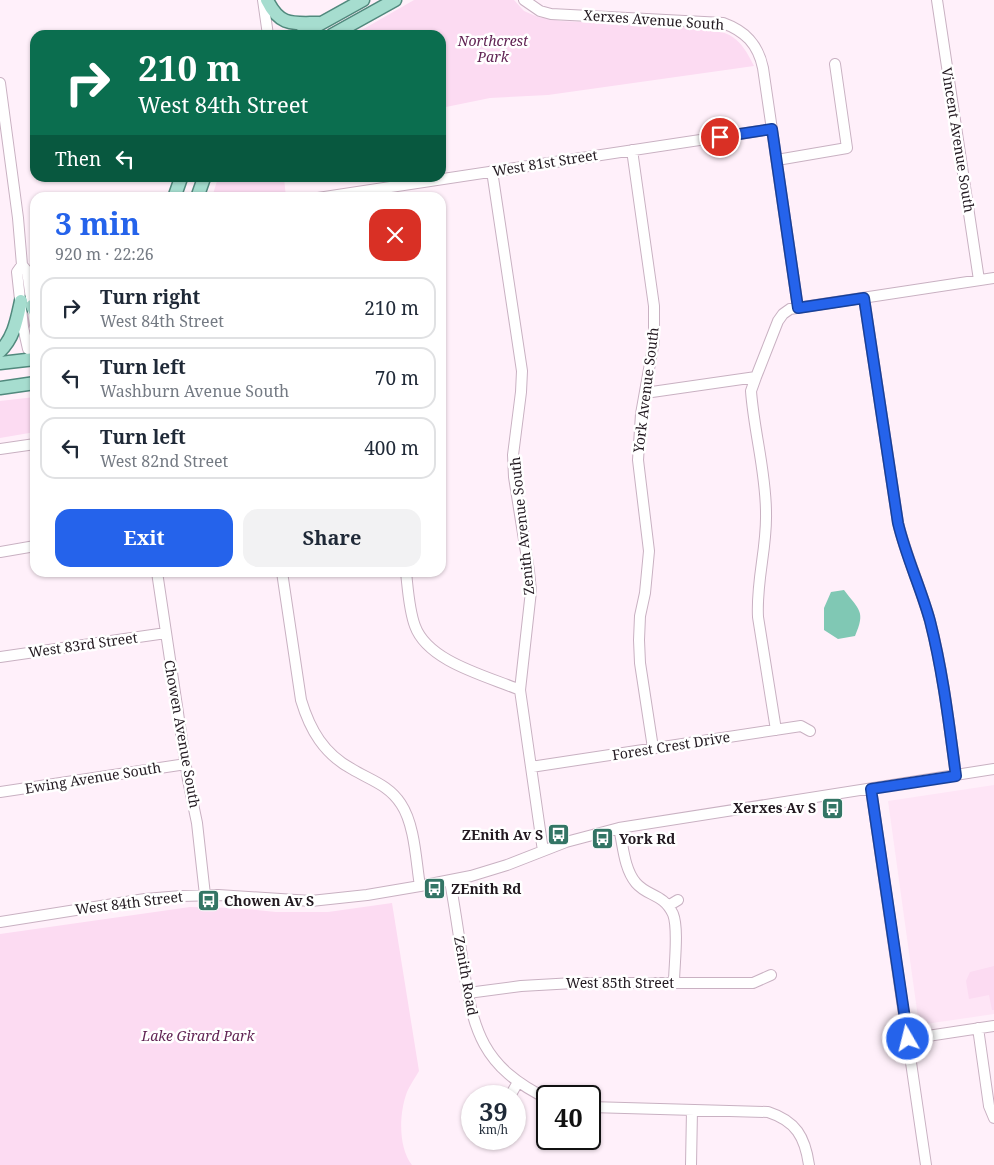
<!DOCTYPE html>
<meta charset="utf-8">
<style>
body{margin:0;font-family:"Noto Serif",serif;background:#f2f2f3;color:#1f2937;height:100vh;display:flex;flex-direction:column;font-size:19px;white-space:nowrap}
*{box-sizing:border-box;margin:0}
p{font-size:16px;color:#747a83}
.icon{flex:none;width:28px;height:28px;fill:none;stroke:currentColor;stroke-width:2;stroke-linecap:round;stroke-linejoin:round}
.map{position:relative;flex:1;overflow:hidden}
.panel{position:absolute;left:30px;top:192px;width:416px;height:385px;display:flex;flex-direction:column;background:#fff;border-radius:15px;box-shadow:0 1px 4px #0004}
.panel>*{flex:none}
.banner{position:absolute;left:30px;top:30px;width:416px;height:152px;border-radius:15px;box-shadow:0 1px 4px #0004;background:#0b6e4f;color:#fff;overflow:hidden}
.speed{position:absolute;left:461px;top:1085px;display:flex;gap:10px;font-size:25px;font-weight:700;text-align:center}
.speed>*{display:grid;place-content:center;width:65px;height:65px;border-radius:50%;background:#fff;box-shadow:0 1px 4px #0004;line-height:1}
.speed small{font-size:12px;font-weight:400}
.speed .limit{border:2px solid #111;border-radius:8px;background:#fff;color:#111}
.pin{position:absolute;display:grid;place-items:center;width:42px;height:42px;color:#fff;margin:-21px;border:2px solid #fff;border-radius:50%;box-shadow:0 1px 5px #0007}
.me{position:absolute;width:55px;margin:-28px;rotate:352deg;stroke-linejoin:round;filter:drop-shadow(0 0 4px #0008)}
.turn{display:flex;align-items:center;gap:18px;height:105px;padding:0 25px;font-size:22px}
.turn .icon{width:65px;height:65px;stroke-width:2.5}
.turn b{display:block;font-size:35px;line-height:42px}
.then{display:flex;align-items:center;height:48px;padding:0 25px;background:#0003;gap:10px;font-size:19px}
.round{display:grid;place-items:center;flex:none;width:52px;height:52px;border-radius:15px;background:#f2f2f3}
.headline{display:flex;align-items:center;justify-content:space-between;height:85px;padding:0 25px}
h1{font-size:30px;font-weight:700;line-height:38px;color:#2563eb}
.action{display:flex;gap:10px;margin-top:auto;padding:10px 25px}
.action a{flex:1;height:58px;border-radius:15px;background:#2563eb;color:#fff;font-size:20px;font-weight:700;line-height:58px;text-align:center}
.action a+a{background:#f2f2f3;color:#1f2937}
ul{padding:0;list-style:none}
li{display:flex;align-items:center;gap:15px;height:62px;margin:0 10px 8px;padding:0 15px;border:2px solid #e0e1e3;border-radius:15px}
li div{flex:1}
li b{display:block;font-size:19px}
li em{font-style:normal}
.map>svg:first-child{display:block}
.built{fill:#fee5f6}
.green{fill:#fcdbf2}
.water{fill:#80c8b4}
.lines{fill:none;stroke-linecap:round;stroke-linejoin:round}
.minor-casing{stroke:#c9b1c2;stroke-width:12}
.major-casing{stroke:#51897d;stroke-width:15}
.minor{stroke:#fff;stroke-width:10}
.major{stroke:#a6ddcf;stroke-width:12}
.route-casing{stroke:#184099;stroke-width:12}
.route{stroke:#2563eb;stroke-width:9}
.labels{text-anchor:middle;stroke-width:5;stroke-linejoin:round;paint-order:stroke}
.street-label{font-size:14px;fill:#221920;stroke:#fff}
.park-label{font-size:14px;font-style:italic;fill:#612454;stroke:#fff}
.poi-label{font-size:14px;font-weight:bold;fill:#221920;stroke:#fff;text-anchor:start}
</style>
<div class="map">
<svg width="994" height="1165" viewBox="0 0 994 1165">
<rect width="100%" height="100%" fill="#fff0fa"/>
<path class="built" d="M994,785v229l-75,11 -31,-224z"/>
<path class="green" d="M414,0h100l10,11 14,6 23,4 139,6c31,5 40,10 54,39l-206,29 -58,3 -49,10v-73h-88z
M218,178h66l2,19h-74z
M35,397v35l-35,6v-37z
M392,903l27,168c-4,7 -9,14 -12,21 -8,21 -9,55 5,73h-412v-231l190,-27 45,1 41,4h52z
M994,966v44h-2l-3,-15 -20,4 -3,-18 4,-9z"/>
<path class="water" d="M844,590c15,20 22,21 11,46l-17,3 -14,-9v-22l7,-16z"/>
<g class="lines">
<defs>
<path id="minor" d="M263,0l5,35
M524,0l16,11 11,3 172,9c22,8 35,21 40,45l35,240
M937,0l42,280
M0,83l18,135 4,47 5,6 8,54
M632,150l22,156v35l-13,73 -3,46 11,91 -4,42 -5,23 -1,24 1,23 13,85
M777,160l70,-12 -12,-84
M492,171l30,200 -1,21 -8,63 1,22 15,94 2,20 -11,99 23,161
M318,198l454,-69
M22,265l-5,7 6,55 5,22 7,4
M864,298l34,225c8,33 23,65 32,98 13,50 19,103 26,155
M756,377l-5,14c3,41 15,81 15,122 1,36 -10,67 -8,104l18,113
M645,393l111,-16 22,-56 5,-7 7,-5 204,-31
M0,449l35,-5
M0,552l35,-6
M157,572l31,208 9,43 8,72
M282,572l19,128c9,30 23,54 51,69 18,11 37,16 49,35 14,21 15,58 19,82
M406,572c2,18 3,38 9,54 13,36 72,50 105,64
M0,657l166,-24
M531,767l270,-41 9,5
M871,789l55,376
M0,792l186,-28
M619,828c4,17 5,41 17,55 12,14 27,10 37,31 6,15 1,52 1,69
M450,881c5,28 9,55 13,83 10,67 19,103 85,135
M668,906l10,-6
M0,922l145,-23 36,-3 37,-1 93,6 56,-6 53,-9 51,-10 36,-11 59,-23 53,-14 375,-59
M468,993l53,-7 53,-3h179l18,-8
M978,1028l11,78 5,12
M908,1039l86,-13
M510,1096l8,-14
M590,1107l178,5c28,9 37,25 41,53
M691,1165l1,-55"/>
<path id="major" d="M267,0c13,27 26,23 52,23
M300,35l63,-35
M332,35l63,-35
M174,198l7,-20
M197,198l7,-20
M32,306l3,5
M0,351c14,-13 17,-32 21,-50
M0,363l35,-4
M0,388l35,-5"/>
</defs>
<use href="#minor" class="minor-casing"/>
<use href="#major" class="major-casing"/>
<use href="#minor" class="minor"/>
<use href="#major" class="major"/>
</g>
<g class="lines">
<defs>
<path id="route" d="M720,137l52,-8 26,179 66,-10 34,225c8,34 23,65 32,98 13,51 19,103 26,155l-85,13 37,250"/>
</defs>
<use href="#route" class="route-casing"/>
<use href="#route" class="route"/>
</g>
<defs>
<symbol id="bus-square" viewBox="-11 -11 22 22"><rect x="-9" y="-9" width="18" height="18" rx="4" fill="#337565" stroke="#fff"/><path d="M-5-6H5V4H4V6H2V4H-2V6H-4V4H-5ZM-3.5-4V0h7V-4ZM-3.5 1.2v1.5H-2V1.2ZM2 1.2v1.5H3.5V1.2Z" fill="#fff"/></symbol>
</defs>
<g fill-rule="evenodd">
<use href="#bus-square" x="820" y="796" width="25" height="25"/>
<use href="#bus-square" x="546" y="822" width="25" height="25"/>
<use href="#bus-square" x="590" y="826" width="25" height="25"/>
<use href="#bus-square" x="422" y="876" width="25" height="25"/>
<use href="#bus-square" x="196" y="888" width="25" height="25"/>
</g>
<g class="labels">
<g class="street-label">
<text transform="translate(654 20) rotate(4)" y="5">Xerxes Avenue South</text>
<text transform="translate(958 140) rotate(81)" y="5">Vincent Avenue South</text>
<text transform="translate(545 163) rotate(-9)" y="5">West 81st Street</text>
<text transform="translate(646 390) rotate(-83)" y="5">York Avenue South</text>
<text transform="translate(522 526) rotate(-96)" y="5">Zenith Avenue South</text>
<text transform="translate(83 645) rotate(-8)" y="5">West 83rd Street</text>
<text transform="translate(182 734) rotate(80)" y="5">Chowen Avenue South</text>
<text transform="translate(671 746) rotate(-9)" y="5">Forest Crest Drive</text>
<text transform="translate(93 778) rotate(-9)" y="5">Ewing Avenue South</text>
<text transform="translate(129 903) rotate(-7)" y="5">West 84th Street</text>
<text transform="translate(466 976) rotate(80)" y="5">Zenith Road</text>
<text x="620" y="988">West 85th Street</text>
</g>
<g class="park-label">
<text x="493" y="46">Northcrest<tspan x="493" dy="16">Park</tspan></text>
<text x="198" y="1041">Lake Girard Park</text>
</g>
<g class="poi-label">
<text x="816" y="813" text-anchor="end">Xerxes Av S</text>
<text x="543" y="840" text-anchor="end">ZEnith Av S</text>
<text x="619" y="844">York Rd</text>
<text x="451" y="894">ZEnith Rd</text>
<text x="224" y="906">Chowen Av S</text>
</g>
</g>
</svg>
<div class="speed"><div>39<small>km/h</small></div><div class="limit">40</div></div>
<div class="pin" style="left:720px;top:137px;background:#d93025"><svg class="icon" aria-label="arrive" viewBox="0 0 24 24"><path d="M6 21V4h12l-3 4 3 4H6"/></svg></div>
<svg class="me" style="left:908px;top:1039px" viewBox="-20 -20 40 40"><circle r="17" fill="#2563eb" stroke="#fff" stroke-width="3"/><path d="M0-11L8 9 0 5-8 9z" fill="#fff"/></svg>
<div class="banner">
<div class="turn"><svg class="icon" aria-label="right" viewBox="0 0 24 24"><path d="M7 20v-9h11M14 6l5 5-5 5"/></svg><div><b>210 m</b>West 84th Street</div></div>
<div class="then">Then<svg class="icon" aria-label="left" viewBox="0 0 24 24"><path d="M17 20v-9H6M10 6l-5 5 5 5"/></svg></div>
</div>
<section class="panel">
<div class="headline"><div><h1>3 min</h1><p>920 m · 22:26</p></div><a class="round" style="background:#d93025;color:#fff"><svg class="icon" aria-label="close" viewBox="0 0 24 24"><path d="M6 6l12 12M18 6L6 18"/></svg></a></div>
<ul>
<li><svg class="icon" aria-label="right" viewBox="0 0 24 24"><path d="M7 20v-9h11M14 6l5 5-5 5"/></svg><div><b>Turn right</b><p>West 84th Street</p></div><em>210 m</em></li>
<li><svg class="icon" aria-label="left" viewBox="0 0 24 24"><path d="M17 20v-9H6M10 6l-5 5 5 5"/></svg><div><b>Turn left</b><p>Washburn Avenue South</p></div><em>70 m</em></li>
<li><svg class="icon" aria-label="left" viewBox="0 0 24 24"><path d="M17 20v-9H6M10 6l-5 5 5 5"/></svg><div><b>Turn left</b><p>West 82nd Street</p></div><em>400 m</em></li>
</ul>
<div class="action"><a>Exit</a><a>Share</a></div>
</section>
</div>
